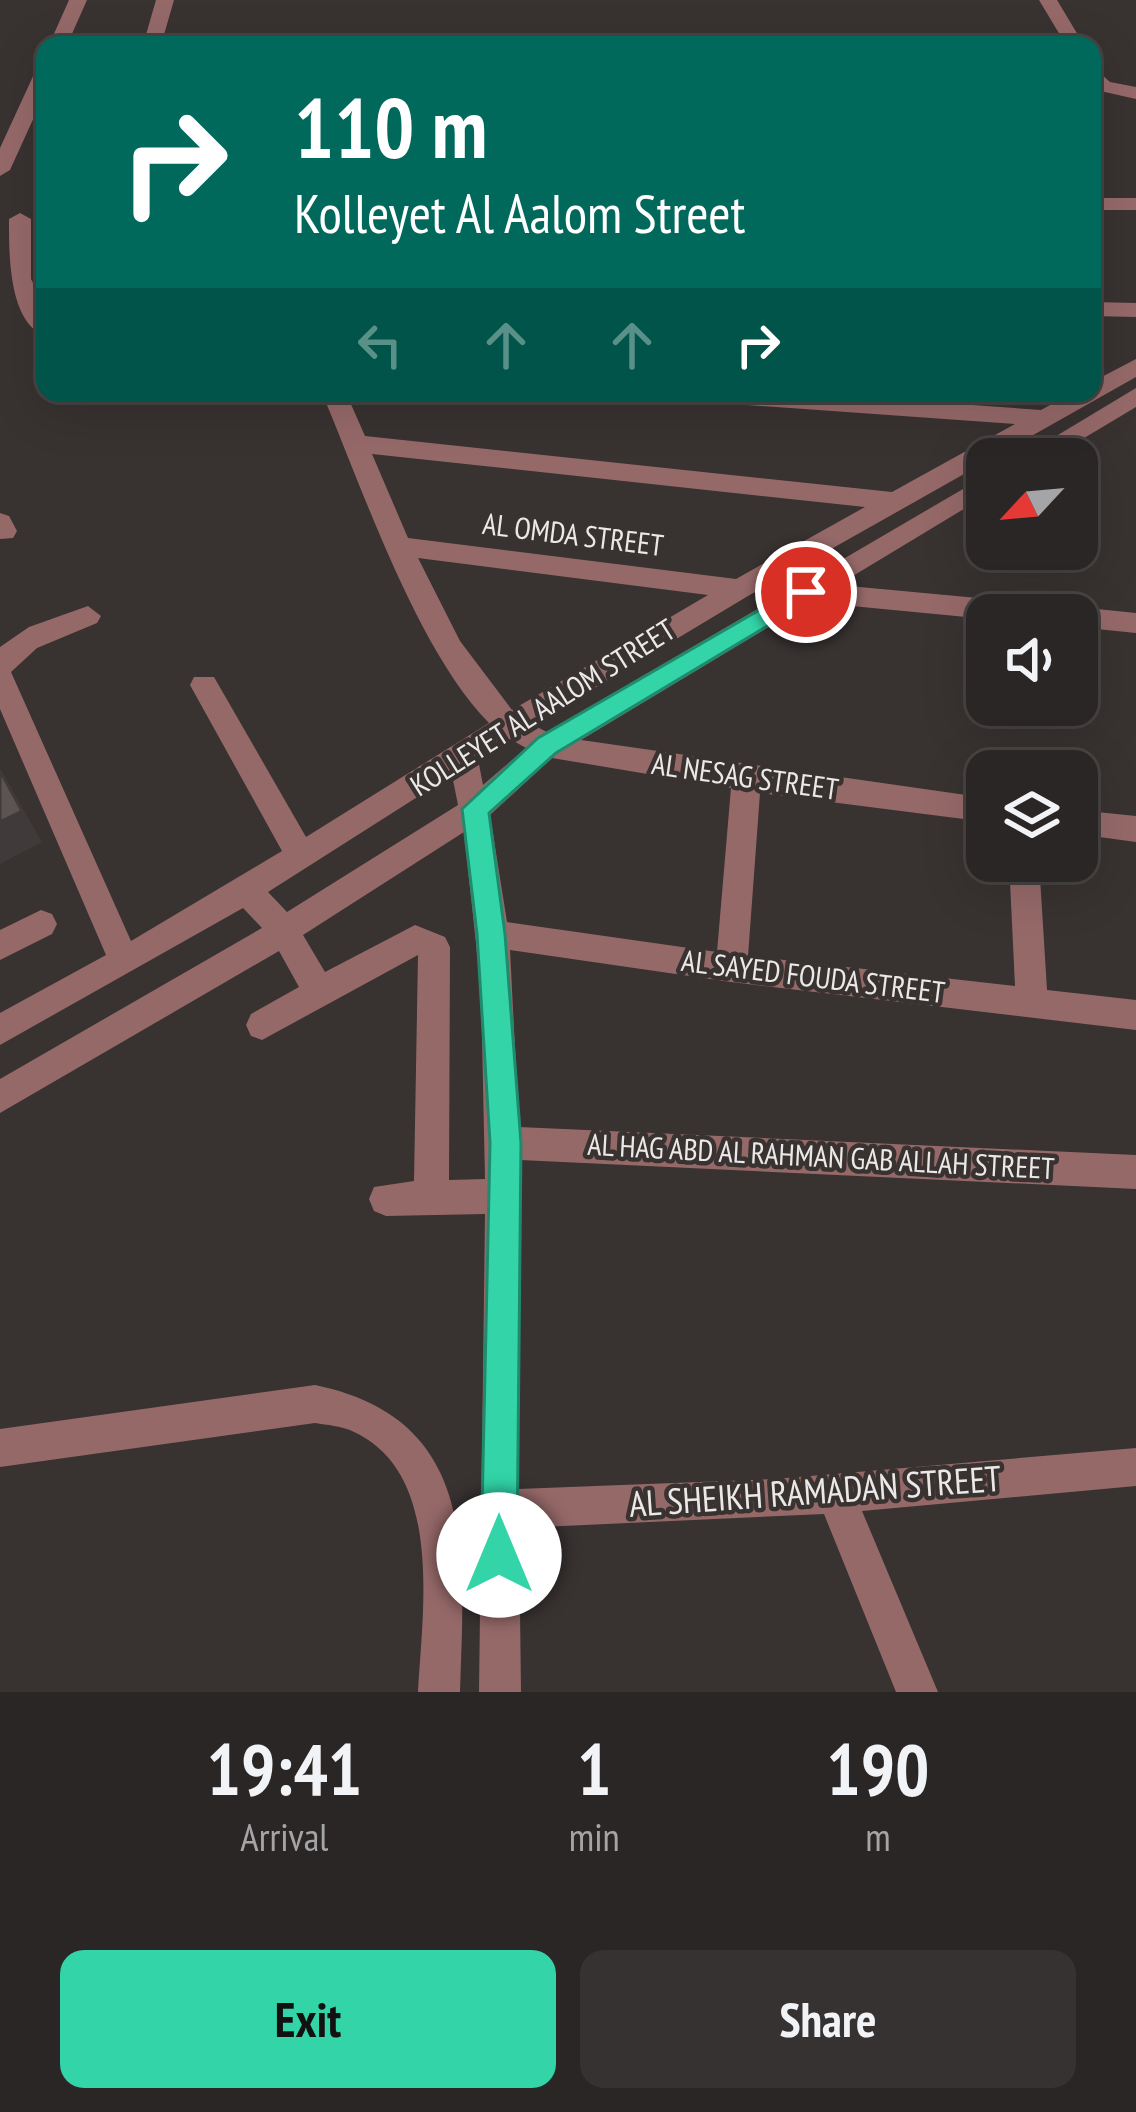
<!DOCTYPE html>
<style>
body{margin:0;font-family:"PT Sans Narrow",sans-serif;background:#363232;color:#f1f3f6;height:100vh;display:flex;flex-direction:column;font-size:45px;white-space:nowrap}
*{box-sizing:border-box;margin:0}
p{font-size:39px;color:#a5a5a7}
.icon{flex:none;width:66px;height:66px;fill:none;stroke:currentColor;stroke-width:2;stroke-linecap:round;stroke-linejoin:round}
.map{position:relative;height:1692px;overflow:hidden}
.side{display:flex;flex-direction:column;background:#2a2625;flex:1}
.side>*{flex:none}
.hud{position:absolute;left:36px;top:36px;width:1065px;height:366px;border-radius:24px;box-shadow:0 12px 48px #0002,0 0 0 3px #464342;background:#00695c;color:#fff;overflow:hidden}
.needle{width:78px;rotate:244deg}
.controls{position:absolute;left:966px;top:438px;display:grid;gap:24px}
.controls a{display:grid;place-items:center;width:132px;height:132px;border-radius:24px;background:#2a2625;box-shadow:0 12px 48px #0002,0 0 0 3px #464342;font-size:60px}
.pin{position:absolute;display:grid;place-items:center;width:102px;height:102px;color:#fff;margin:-51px;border:6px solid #fff;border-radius:50%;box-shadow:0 3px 12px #0007}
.me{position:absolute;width:132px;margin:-66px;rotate:0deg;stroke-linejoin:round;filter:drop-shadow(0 0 9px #0008)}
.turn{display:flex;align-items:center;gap:42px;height:252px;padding:0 60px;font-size:54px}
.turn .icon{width:156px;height:156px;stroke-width:2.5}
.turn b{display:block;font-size:84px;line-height:102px}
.lanes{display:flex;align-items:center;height:114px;padding:0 60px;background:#0003;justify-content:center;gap:60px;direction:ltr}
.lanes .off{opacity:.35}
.eta{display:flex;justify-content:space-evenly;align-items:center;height:204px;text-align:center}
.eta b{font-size:72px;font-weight:700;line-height:84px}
.primary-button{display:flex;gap:24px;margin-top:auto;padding:24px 60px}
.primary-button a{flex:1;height:138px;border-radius:24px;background:#32d4a8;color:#111;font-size:48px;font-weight:700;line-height:138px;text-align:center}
.primary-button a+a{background:#363232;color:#f1f3f6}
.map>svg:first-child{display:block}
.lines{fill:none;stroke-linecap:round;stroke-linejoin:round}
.minor{fill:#966969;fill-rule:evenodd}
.shaded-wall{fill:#403b3a}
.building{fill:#5b5453;stroke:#403b3a;stroke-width:3}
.route{fill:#32d4a8;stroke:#208a6d;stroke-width:3}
.labels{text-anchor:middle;stroke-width:9;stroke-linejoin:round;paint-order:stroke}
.street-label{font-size:30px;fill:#ece8e8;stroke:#383231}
.near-street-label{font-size:36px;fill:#ece8e8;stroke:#383231}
</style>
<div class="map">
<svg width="1136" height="1692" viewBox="0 0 1136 1692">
<rect width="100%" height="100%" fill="#383231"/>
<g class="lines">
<path class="minor" d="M69,0h18l-20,45h-18z
M156,0h18l-13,45h-18z
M1039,0h18l27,45h-18z
M45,66v27l-35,77 -10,6v-28l35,-76z
M1092,66l18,16 26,5v12l-40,-9z
M1092,198h44v12h-44z
M20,213l11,6v60l14,28v29c-37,-14 -36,-84 -36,-117z
M1092,302l44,1v14l-44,-1z
M1136,359v18l-388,219 -215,129 14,7 440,-257v20l-149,90 216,20 12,8 11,-6 59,6v20l-59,-6v-12h-90v4l-177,-17 -229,138 406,58v24l-227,-29 -12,163 267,30 -6,-125h30l8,129 89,10v30l-405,-48 -221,-32 9,177 617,28v34l-616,-29 -2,329 257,-10 361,-31v38l-274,25 76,181h-42l-72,-178 -305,14 2,164h-42l6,-478 -99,2 -12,-5 -5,-12 5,-12 40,-6 4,-226 -156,85 -11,-4 -5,-11 5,-11 48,-27 -20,-36 -279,162v-34l262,-151 -19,-20 -243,137v-32l106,-58 -106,-246v-62l29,-20 59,-21 13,10 -4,7 -60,25 -26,24 120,269 151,-90 -92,-166 4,-8h20l92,160 183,-114c-72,-73 -126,-233 -167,-330h24l19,43 527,56 123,-68 -323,-23 -12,-8h124l237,17 31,-17h20v-11zM372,454l493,53 -129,72 -328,-41zM418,558l290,37 -196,115 -52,-69zM510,739l16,9 -43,37 -5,-26zM552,758l179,30 -14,164 -210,-30 -17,-107zM452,775l6,30 -171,107 -19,-20zM464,832l17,158 4,189 -36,1 1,-233 -5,-10 -30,-12 -90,47 -22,-37z
M1136,388v19l-87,52h-31z
M72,393h53c-11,12 -42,12 -53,0z
M0,513l9,3 8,15 -4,7 -13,1z
M1077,810l59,6v26l-59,-8z
M41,910l11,4 5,10 -5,10 -52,26v-30z
M315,1385c165,34 149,172 145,307h-42c4,-79 27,-220 -66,-261 -11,-5 -25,-6 -37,-8l-315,44v-38z"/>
</g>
<path class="shaded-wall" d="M0,769l42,73 -42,22z"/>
<path class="building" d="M0,771l22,40 -22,11z"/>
<path class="route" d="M806,583l12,9 -4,6 -258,155 -67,60 16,121 16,209 -4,412 -5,13 -13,5 -13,-5 -5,-13 9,-412 -13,-209 -15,-125 76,-71z"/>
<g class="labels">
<g class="street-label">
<text transform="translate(573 535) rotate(7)" y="10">AL OMDA STREET</text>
<text transform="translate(543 708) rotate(-32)" y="10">KOLLEYET AL AALOM STREET</text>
<text transform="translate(745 777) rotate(8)" y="10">AL NESAG STREET</text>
<text transform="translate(813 977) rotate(7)" y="10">AL SAYED FOUDA STREET</text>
<text transform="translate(821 1157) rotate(3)" y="10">AL HAG ABD AL RAHMAN GAB ALLAH STREET</text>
</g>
<g class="near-street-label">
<text transform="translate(815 1491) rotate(-4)" y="13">AL SHEIKH RAMADAN STREET</text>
</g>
</g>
</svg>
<div class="controls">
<a><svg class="needle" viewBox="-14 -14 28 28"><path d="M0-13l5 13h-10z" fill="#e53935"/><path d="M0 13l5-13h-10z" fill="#a5a5a7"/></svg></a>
<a><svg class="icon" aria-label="sound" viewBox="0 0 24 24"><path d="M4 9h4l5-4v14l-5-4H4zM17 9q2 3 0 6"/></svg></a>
<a><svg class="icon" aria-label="layers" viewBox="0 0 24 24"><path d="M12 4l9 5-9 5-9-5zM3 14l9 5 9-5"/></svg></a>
</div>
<div class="pin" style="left:806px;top:592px;background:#d93025"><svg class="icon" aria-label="arrive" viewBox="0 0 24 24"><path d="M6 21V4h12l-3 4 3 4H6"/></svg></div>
<svg class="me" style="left:499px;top:1555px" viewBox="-20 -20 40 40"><circle r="19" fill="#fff"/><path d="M0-13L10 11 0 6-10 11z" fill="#32d4a8"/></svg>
<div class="hud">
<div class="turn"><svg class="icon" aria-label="right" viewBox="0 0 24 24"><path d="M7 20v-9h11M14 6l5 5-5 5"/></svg><div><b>110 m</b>Kolleyet Al Aalom Street</div></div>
<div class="lanes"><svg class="icon off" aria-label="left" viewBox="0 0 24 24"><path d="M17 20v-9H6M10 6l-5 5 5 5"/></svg><svg class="icon off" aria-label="ahead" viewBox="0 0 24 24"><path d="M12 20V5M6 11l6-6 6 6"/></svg><svg class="icon off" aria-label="ahead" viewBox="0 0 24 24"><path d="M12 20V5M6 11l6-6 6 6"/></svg><svg class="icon" aria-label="right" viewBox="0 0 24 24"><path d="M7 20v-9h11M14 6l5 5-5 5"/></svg></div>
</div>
</div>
<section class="side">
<div class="eta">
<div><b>19:41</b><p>Arrival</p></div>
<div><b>1</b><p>min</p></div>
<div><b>190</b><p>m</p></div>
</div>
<div class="primary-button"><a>Exit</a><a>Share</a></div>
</section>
